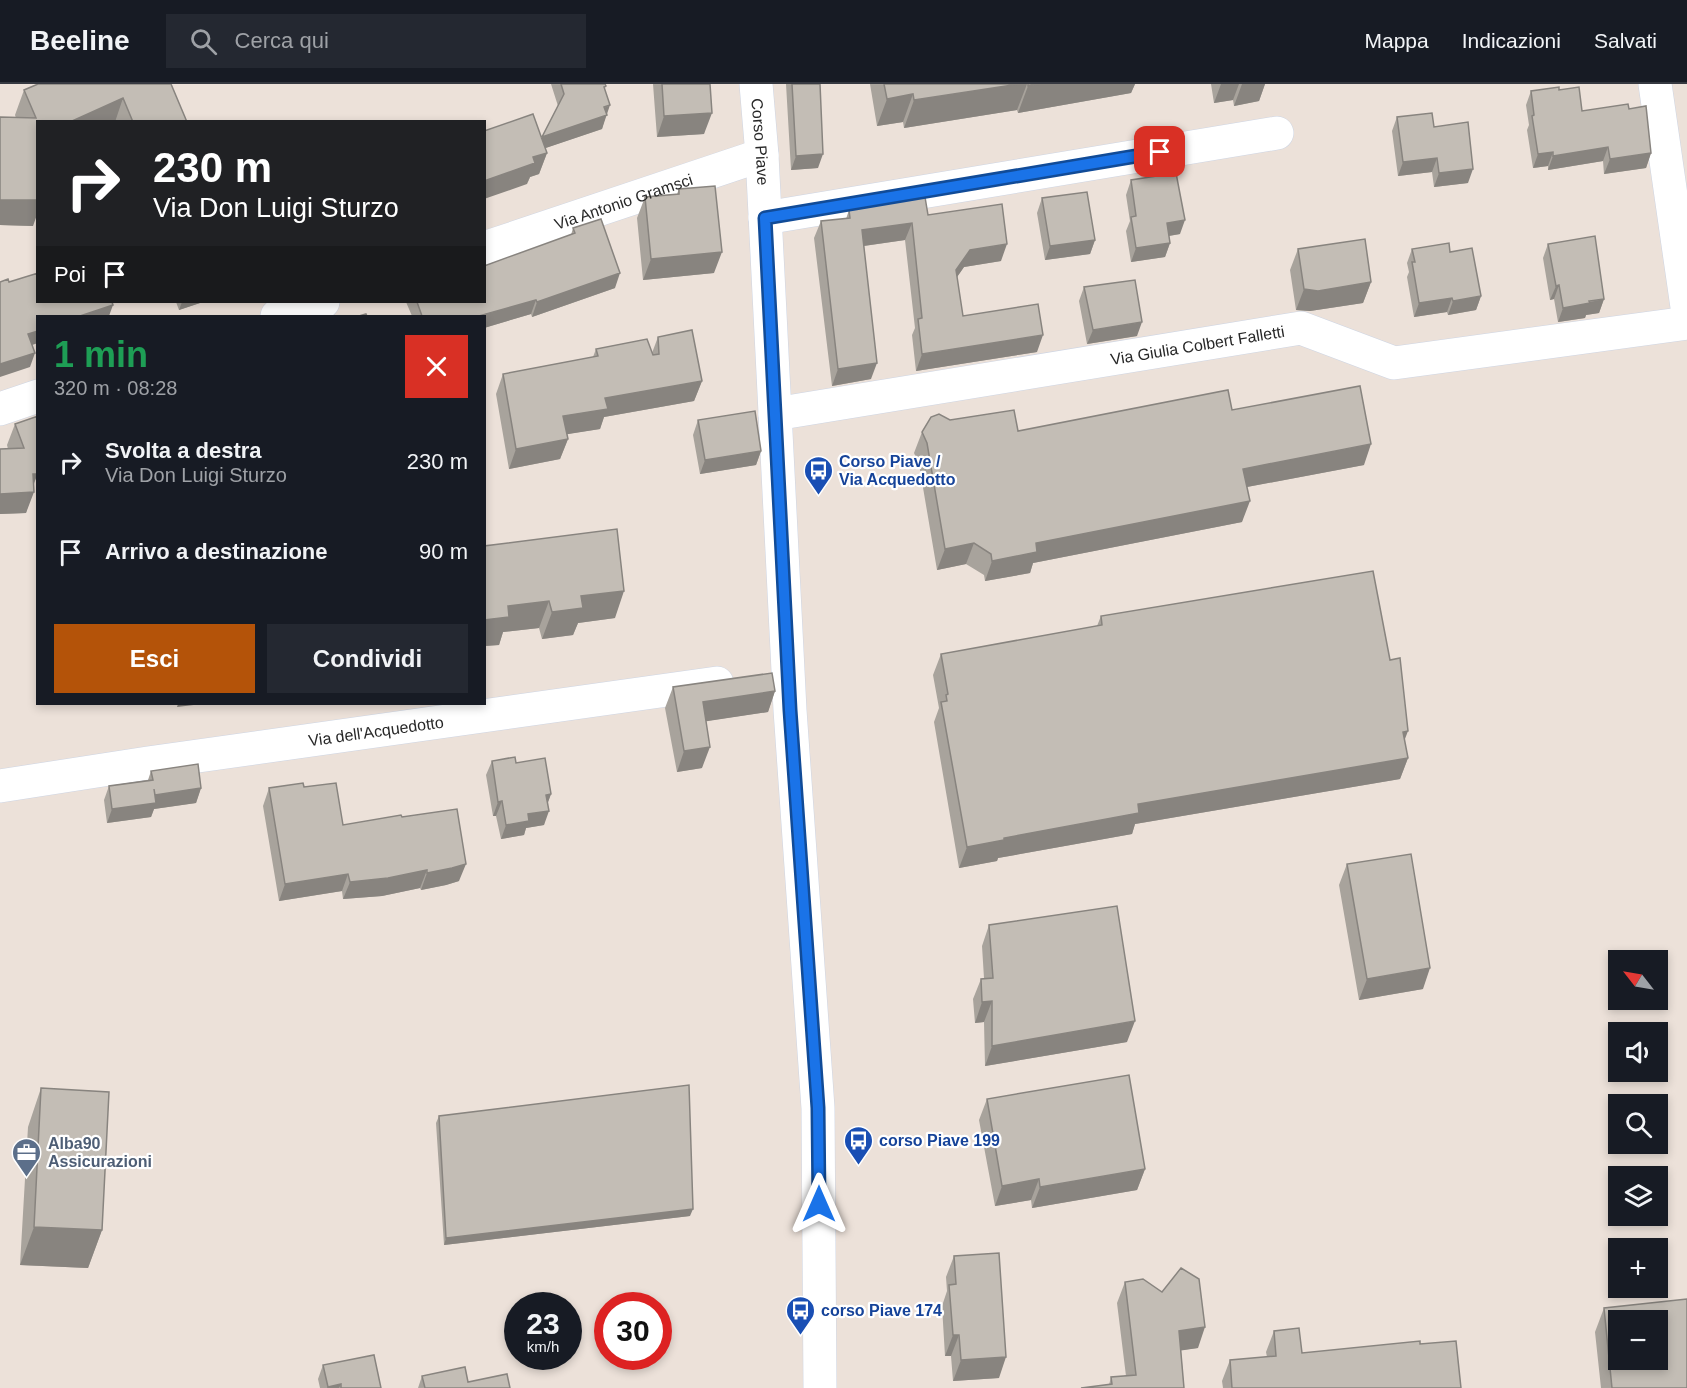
<!DOCTYPE html>
<html lang="it">
<meta charset="utf-8">
<style>
body{margin:0;font-family:Arial,sans-serif;background:#242831;color:#f1f3f6;height:100vh;display:flex;flex-direction:column;font-size:22px;white-space:nowrap}
*{box-sizing:border-box;margin:0}
p{font-size:20px;color:#9ea1a6}
.icon{flex:none;width:33px;height:33px;fill:none;stroke:currentColor;stroke-width:2;stroke-linecap:round;stroke-linejoin:round}
.map{position:relative;flex:1;overflow:hidden}
.sheet{position:absolute;left:36px;top:231px;width:450px;height:390px;display:flex;flex-direction:column;background:#171b24;border-radius:0px;box-shadow:0 3px 9px #0003}
.sheet>*{flex:none}
.guide{position:absolute;left:36px;top:36px;width:450px;height:183px;border-radius:0px;box-shadow:0 3px 9px #0003;background:#202124;color:#fff;overflow:hidden}
.needle{width:39px;rotate:301deg}
.tools{position:absolute;left:1608px;top:866px;display:grid;gap:12px}
.tools a{display:grid;place-items:center;width:60px;height:60px;border-radius:0px;background:#171b24;box-shadow:0 3px 9px #0003;font-size:30px}
.speed{position:absolute;left:504px;top:1208px;display:flex;gap:12px;font-size:30px;font-weight:700;text-align:center}
.speed>*{display:grid;place-content:center;width:78px;height:78px;border-radius:50%;background:#171b24;box-shadow:0 3px 9px #0003;line-height:1}
.speed small{font-size:15px;font-weight:400}
.speed .limit{border:9px solid #d22;background:#fff;color:#111}
.pin{position:absolute;display:grid;place-items:center;width:51px;height:51px;color:#fff;margin:-26px;border-radius:12px;box-shadow:0 3px 9px #0006}
.me{position:absolute;width:66px;margin:-33px;rotate:0deg;stroke-linejoin:round;filter:drop-shadow(0 0 4px #0008)}
.turn{display:flex;align-items:center;gap:21px;height:126px;padding:0 18px;font-size:27px}
.turn .icon{width:78px;height:78px;stroke-width:2.5}
.turn b{display:block;font-size:42px;line-height:51px}
.then{display:flex;align-items:center;height:57px;padding:0 18px;background:#0003;gap:12px;font-size:22px}
.round{display:grid;place-items:center;flex:none;width:63px;height:63px;border-radius:0px;background:#242831}
.summary{display:flex;align-items:center;justify-content:space-between;height:102px;padding:0 18px}
h1{font-size:36px;font-weight:800;line-height:45px;color:#1e9e55}
.cta{display:flex;gap:12px;margin-top:auto;padding:12px 18px}
.cta a{flex:1;height:69px;border-radius:0px;background:#b45309;color:#fff;font-size:24px;font-weight:800;line-height:69px;text-align:center}
.cta a+a{background:#242831;color:#f1f3f6}
ul{padding:0;list-style:none}
li{display:flex;align-items:center;gap:18px;height:90px;padding:0 18px}
li div{flex:1}
li b{display:block;font-size:22px}
li em{font-style:normal}
header{display:flex;align-items:center;gap:36px;box-sizing:border-box;height:84px;padding:0 30px;background:#171b24;border-bottom:2px solid #363941}
header strong{font-size:28px}
nav{display:flex;gap:33px;margin-inline-start:auto;font-size:21px}
.search{width:420px;height:54px;background:#242831;display:flex;align-items:center;gap:15px;box-sizing:border-box;padding:0 21px;border-radius:0px;color:#9ea1a6;font-size:22px}
.map>svg:first-child{display:block}
.lines{fill:none;stroke-linecap:round;stroke-linejoin:round}
.minor-casing{stroke:#ced5e3;stroke-width:34}
.minor{stroke:#fff;stroke-width:33}
.wall{fill:#a8a39c}
.shaded-wall{fill:#88847f}
.building{fill:#c3bdb5;stroke:#88847f;stroke-width:1.5;fill-rule:evenodd}
.route-casing{stroke:#114b97;stroke-width:15}
.route{stroke:#1a73e8;stroke-width:10}
.labels{text-anchor:middle;stroke-width:4.5;stroke-linejoin:round;paint-order:stroke}
.street-label{font-size:16px;fill:#282828;stroke:#fff}
.transit-label{font-size:16px;font-weight:bold;fill:#164399;stroke:#fff;text-anchor:start}
.service-label{font-size:16px;font-weight:bold;fill:#4e5e75;stroke:#fff;text-anchor:start}
</style>
<header>
<strong>Beeline</strong>
<div class="search"><svg class="icon" aria-label="search" viewBox="0 0 24 24"><circle cx="10" cy="10" r="6"/><path d="M15 15l6 6"/></svg>Cerca qui</div>
<nav><a>Mappa</a><a>Indicazioni</a><a>Salvati</a></nav>
</header>
<div class="map">
<svg width="1687" height="1304" viewBox="0 0 1687 1304">
<rect width="100%" height="100%" fill="#ece1d9"/>
<g class="lines">
<defs>
<g id="minor">
<path id="s1" d="M756,0l6,71 28,555 28,398 2,280"/>
<path d="M1655,0l32,223"/>
<path d="M765,134l512,-85"/>
<path id="s2" d="M484,164l278,-93"/>
<path d="M277,232l46,-14"/>
<path d="M0,325l38,-13"/>
<path id="s3" d="M775,330l526,-86 93,35 293,-40"/>
<path id="s4" d="M0,702l148,-23 569,-80"/>
</g>
</defs>
<use href="#minor" class="minor-casing"/>
<use href="#minor" class="minor"/>
</g>
<path class="wall" d="M171,0l16,38h-149l-5,104 -33,-1v-108l16,1 -1,-3 9,-25z
M551,0h54l1,2 -2,4 2,24 -4,15 -57,19 2,5 -8,21 -9,3 -3,7 15,-46 16,-32z
M653,0h57l-6,50 -47,3z
M786,0h34l-2,84 -27,2z
M870,0h265l-4,9 -113,20 -1,-3 -113,18 -1,-6 -26,4z
M1211,0h54l-6,17 -25,5 -1,-6 -19,3z
M1559,6l23,21 47,-2 22,44 -5,15 -42,6 -1,-13 -55,9v-4l-15,2 -6,-38 2,-5 -3,-20 5,-14z
M1397,33l37,10 34,56 -34,4 -2,-15 -34,4 -6,-45z
M1131,96l49,54 -11,2 1,7 -5,14 -34,5 -5,-31 4,-10 -4,-26z
M679,105l35,84 -71,7 -6,-62 8,-21 32,-3z
M1042,114l53,42 -5,14 -45,6 -8,-47z
M849,126l79,5 73,46 -37,6 -7,10 6,39 74,36 -121,19 -4,-36 3,-7 -10,-88 -41,6 7,133 -39,7 -18,-148 7,-17 25,-2z
M573,144l42,60 -83,29 -1,-3 -47,14v-12h-72l-6,-14h78l87,-67z
M1548,160l56,55 -5,14 -13,2 -1,3 -27,4 -4,-23 -4,1 -7,-42z
M1298,165l73,33 -8,21 -53,8 -14,-1 -6,-40z
M1412,165l38,3 31,44 -5,14 -28,5 -1,-3 -33,5 -7,-40 2,-5 -2,-9z
M1084,203l53,49 -50,8 -8,-43z
M176,218h27l-24,8z
M658,253l44,44 -8,20 -90,16 -4,12 -33,5 1,5 -8,20 -51,10 -13,-75 7,-20 90,-17 3,-8 56,4z
M1232,326l132,55 -117,22 -5,35 -209,41 -3,10 -45,8 -1,-6 -18,-11 -29,6 -18,-106 -5,-11 8,-21 28,-12 68,11z
M38,332v61l-2,1 -2,6 -8,29 -26,1v-65h8l-1,-4 8,-21z
M698,336l63,31 -5,14 -56,9 -7,-39z
M484,462l131,72 -37,5 -5,12 -31,4 -3,-11 -36,4 -4,13 -15,1z
M1101,532l303,124 4,18 -8,21 -265,45 -3,10 -134,24 -1,3 -38,7 -25,-146 5,-14 -6,-33 8,-21 156,-28z
M673,603l102,4 -7,21 -62,9 -4,47 -25,4 -12,-64z
M492,677l24,2 35,31 -4,10 -3,21 -18,3 -2,7 -23,4 -5,-23h-3l-7,-41z
M151,687l50,17 -5,15 -42,6 -3,8 -44,6 -3,-23 5,-14 39,-6z
M304,703l39,38 59,-8 57,64 -13,4 -25,5 -1,-2 -38,8 -39,3 -1,-8 -63,10 -16,-95 6,-18z
M1347,780l76,125 -64,11 -20,-115z
M989,841l138,117 -142,24 -1,-44 -9,1 -2,-24 8,-20 3,-1 -2,-32z
M41,1004l61,142 -14,38 -68,-3 8,-138z
M987,1015l158,70 -8,21 -105,18 -1,-8 -36,6 -16,-86z
M439,1032l251,100 -246,29 -8,-122z
M954,1172l45,122 -46,3 -2,-25h-6l-3,-50 5,-15 -1,-14z
M1125,1198l37,10 36,56 -17,2 3,38 -75,-3 2,-8 15,-1 -9,-73z
M1604,1224l83,80h-86l-6,-56z
M1274,1247l28,22 118,-9 41,44h-238l-1,-7 8,-21 37,-3 -1,-5z
M323,1281l58,23h-61l-2,-9z
M422,1292l46,6 42,6h-92z"/>
<path class="shaded-wall" d="M1019,0h8l-10,26 -113,18 10,-28z
M1041,0h94l-4,9 -113,20 10,-27z
M1221,0h18l-6,16 -19,3z
M1242,0h23l-6,17 -25,5z
M913,10l-10,28 -26,4 10,-27z
M123,14l-8,24h-45z
M610,21l-8,24 -65,22 5,-14z
M712,29l-8,21 -47,3 7,-21z
M1608,63l-5,14 -55,9 5,-14z
M1553,68l-5,14 -15,2 5,-14z
M547,69l-8,21 -9,3 -3,7 -43,15v-18l49,-24z
M1651,69l-5,15 -42,6 6,-15z
M823,70l-5,14 -27,2 5,-14z
M1437,74l-5,14 -34,4 5,-14z
M1473,85l-5,14 -34,4 5,-14z
M0,116h38v12l-5,14 -33,-1z
M1185,136l-5,14 -18,3 5,-14z
M912,139l-7,17 -49,7 6,-17z
M1095,156l-5,14 -45,6 5,-14z
M1170,159l-5,14 -34,5 5,-14z
M1007,160l-6,17 -37,6 -14,20 6,-17 14,-20z
M722,168l-8,21 -71,7 8,-21z
M620,189l-5,15 -83,29 5,-15z
M1371,198l-8,21 -53,8 -14,-1 8,-21z
M1559,201l-5,14 -4,1 6,-14z
M1481,212l-5,14 -28,5 5,-14z
M1452,214l-5,14 -33,5 5,-14z
M1604,215l-5,14 -13,2 -1,3 -27,4 5,-14z
M536,216l-5,14 -47,14v-12h-5z
M182,218h21l-24,8z
M113,221l-4,11h-29z
M1142,238l-5,14 -50,8 6,-14z
M38,247v12l-15,5 5,-14z
M1043,251l-6,17 -121,19 6,-17z
M35,269l-5,14 -30,10v-13z
M877,279l-6,16 -39,7 6,-17z
M702,297l-8,20 -90,16 -4,12 -44,7 7,-20 42,-18z
M568,355l-8,20 -51,10 7,-20z
M1371,360l-7,21 -128,24 7,-20z
M761,367l-5,14 -56,9 5,-14z
M38,375v18l-2,1 -6,14h4l-8,21 -26,1v-20z
M1250,417l-8,21 -209,41 -3,10 -45,8 7,-20 44,-18z
M974,459l-8,21 -29,6 8,-21z
M624,507l-9,27 -37,5 -5,12 -31,4 10,-27 29,-16z
M549,517l-10,27 -36,4 -4,13 -15,1v-26l24,-14z
M775,607l-7,21 -73,11 8,-21z
M178,620h24l-25,3z
M1408,647l-8,21 3,-20z
M710,663l-8,21 -25,4 7,-21z
M1408,674l-8,21 -265,45 -3,10 -134,24 -1,3 -38,7 8,-21 171,-43z
M201,704l-5,15 -42,6 -3,8 -44,6 5,-14 43,-14z
M551,710l-5,14v-13z
M502,717l-6,15h-3l5,-14z
M549,727l-5,14 -18,3 -2,7 -23,4 5,-14 22,-11z
M466,780l-7,17 -13,4 -25,5 6,-17z
M427,786l-7,18 -38,8 -39,3 7,-17z
M348,790l-6,17 -63,10 6,-17z
M1430,884l-7,21 -64,11 8,-21z
M992,917l-8,21 -9,1 7,-21z
M1135,937l-8,21 -142,24 7,-20z
M1145,1085l-8,21 -105,18 8,-21z
M1039,1095l-8,21 -36,6 7,-20z
M693,1125l-3,7 -246,29 2,-7z
M34,1143l68,3 -14,38 -68,-3z
M1205,1243l-7,21 -27,4 8,-21z
M953,1251h6l-8,21h-6z
M1006,1273l-7,21 -46,3 8,-21z
M341,1300l-2,4h-12l1,-1z"/>
<path class="building" d="M38,0h133l16,38h-54l-10,-24 -53,24h-32v78h-38v-83l36,1 -12,-28z
M561,0h44l1,2 -2,1 6,18 -6,2 3,8 -65,22 22,-43z
M662,0h48l2,29 -48,3z
M792,0h28l3,70 -27,2z
M884,0h135l-105,16 -1,-6 -26,5z
M1028,0h13l-13,2z
M1559,3v3l20,-3 3,24 46,-7 1,5 17,-3 5,47 -41,6 -2,-12 -55,9v-4l-15,2 -6,-38 2,-1 -3,-24z
M1432,29l2,14 34,-5 5,47 -34,4 -2,-15 -34,4 -6,-45z
M533,30l14,39 -14,4 2,6 -51,18v-50z
M1176,89l9,47 -18,3 3,20 -34,5 -5,-31 5,-1 -5,-36z
M715,102l7,66 -71,7 -6,-62 34,-3v-5z
M1087,108l8,48 -45,6 -8,-48z
M925,113l3,18 74,-11 5,40 -37,6 -14,20 7,46 75,-12 5,31 -121,19 -4,-35 4,-1 -10,-95 -50,7 15,133 -39,6 -17,-148 29,-3 -1,-8z
M601,135l19,54 -83,29 -1,-2 -57,16h-57l-5,-14h67v-36l91,-33 -2,-5z
M1595,152l9,63 -15,2 1,2 -27,5 -4,-23 -3,1 -8,-42z
M1365,155l6,43 -53,9 -14,-2 -6,-40z
M1449,159l1,9 22,-4 9,48 -28,5 -1,-3 -33,5 -7,-41h3l-3,-13z
M38,189v29h74l1,3 -33,11h-42v15l-10,3 7,19 -35,11v-82l8,-3 1,3z
M1135,196l7,42 -49,8 -9,-43z
M366,230l1,2h-8z
M692,246l10,51 -97,17 3,11 -45,7 5,23 -52,10 -13,-75 95,-18 -2,-7 51,-10 6,16 6,-1 -1,-17z
M1360,302l11,58 -128,25 7,32 -214,42 1,9 -45,9 -1,-7 -17,-11 -29,6 -18,-106 -5,-11 9,-15 8,-3 11,6 64,-10 4,21 210,-41 4,20z
M755,327l6,40 -56,9 -7,-40z
M38,332l-1,58h-4l1,18 -34,2v-45l24,-1 -9,-24z
M617,445l7,62 -43,5 2,12 -31,4 -3,-11 -41,5 1,11 -25,3v-74z
M1373,487l17,89 10,-2 8,73 -5,1 5,26 -270,46 1,9 -135,25v2l-37,7 -26,-145 6,-1 -1,-6 2,-1 -7,-40 161,-29 -1,-9z
M772,589l3,18 -72,11 7,45 -26,4 -11,-64z
M515,673l1,6 29,-5 6,36 -5,1 3,16 -21,3 1,7 -23,4 -4,-24 -4,1 -6,-41z
M198,680l3,24 -46,7 -1,-6 2,14 -44,6 -3,-23 44,-6 -2,-9z
M303,699l1,4 32,-4 7,42 58,-10 1,2 55,-8 9,55 -14,4 -25,5v-3l-39,8 -38,4 -2,-8 -63,10 -16,-96z
M1411,770l19,114 -63,11 -20,-115z
M1117,822l18,115 -143,25v-45l-10,1 -1,-23 12,-1 -4,-53z
M1129,991l16,94 -105,18 -1,-8 -37,7 -15,-87z
M689,1001l4,124 -247,29 -7,-122z
M41,1004l68,4 -7,138 -68,-3z
M999,1169l7,104 -45,3 -2,-25h-6l-4,-50 7,-1 -2,-28z
M1181,1184l18,11 6,48 -26,4 5,57h-103l31,-4 -1,-7 25,-2 -11,-93 18,-3 19,13z
M1687,1215v89h-75l-8,-80zM1618,1236h40v39h-40z
M1299,1244l3,25 118,-12v3l36,-3 5,47h-229l-2,-28 46,-4 -2,-25z
M374,1271l7,33h-40v-4l-13,3 -5,-22z
M465,1283l3,15 39,-8 3,14h-85l-3,-12z"/>
<g class="lines">
<defs>
<path id="route" d="M819,1120l-1,-96 -28,-398 -25,-492 395,-66"/>
</defs>
<use href="#route" class="route-casing"/>
<use href="#route" class="route"/>
</g>
<defs>
<symbol id="bus-pin" viewBox="-11 -11 22 30"><path d="M0 17L-7.5 6A9.5 9.5 0 1 1 7.5 6Z" fill="#1a4fb4" stroke="#fff"/><path d="M-5-6H5V4H4V6H2V4H-2V6H-4V4H-5ZM-3.5-4V0h7V-4ZM-3.5 1.2v1.5H-2V1.2ZM2 1.2v1.5H3.5V1.2Z" fill="#fff"/></symbol>
<symbol id="office-pin" viewBox="-11 -11 22 30"><path d="M0 17L-7.5 6A9.5 9.5 0 1 1 7.5 6Z" fill="#5c6f8a" stroke="#fff"/><path d="M-6-3h4V-5.5h4V-3h4V5H-6ZM-1-4.5V-3h2v-1.5ZM-6 0V1H6V0Z" fill="#fff"/></symbol>
</defs>
<g fill-rule="evenodd">
<use href="#bus-pin" x="802" y="370" width="33" height="45"/>
<use href="#bus-pin" x="842" y="1040" width="33" height="45"/>
<use href="#office-pin" x="10" y="1052" width="33" height="45"/>
<use href="#bus-pin" x="784" y="1210" width="33" height="45"/>
</g>
<g class="labels">
<g class="street-label">
<text dy="6" stroke="none"><textPath href="#s1" startOffset="58">Corso Piave</textPath></text>
<text dy="6" stroke="none"><textPath href="#s2" startOffset="147">Via Antonio Gramsci</textPath></text>
<text dy="6" stroke="none"><textPath href="#s3" startOffset="428">Via Giulia Colbert Falletti</textPath></text>
<text dy="6" stroke="none"><textPath href="#s4" startOffset="380">Via dell'Acquedotto</textPath></text>
</g>
<g class="transit-label">
<text x="839" y="383">Corso Piave /<tspan x="839" dy="18">Via Acquedotto</tspan></text>
<text x="879" y="1062">corso Piave 199</text>
<text x="821" y="1232">corso Piave 174</text>
</g>
<g class="service-label">
<text x="48" y="1065">Alba90<tspan x="48" dy="18">Assicurazioni</tspan></text>
</g>
</g>
</svg>
<div class="tools">
<a><svg class="needle" viewBox="-14 -14 28 28"><path d="M0-13l5 13h-10z" fill="#e53935"/><path d="M0 13l5-13h-10z" fill="#9ea1a6"/></svg></a>
<a><svg class="icon" aria-label="sound" viewBox="0 0 24 24"><path d="M4 9h4l5-4v14l-5-4H4zM17 9q2 3 0 6"/></svg></a>
<a><svg class="icon" aria-label="search" viewBox="0 0 24 24"><circle cx="10" cy="10" r="6"/><path d="M15 15l6 6"/></svg></a>
<a><svg class="icon" aria-label="layers" viewBox="0 0 24 24"><path d="M12 4l9 5-9 5-9-5zM3 14l9 5 9-5"/></svg></a>
<a>+</a>
<a>−</a>
</div>
<div class="speed"><div>23<small>km/h</small></div><div class="limit">30</div></div>
<div class="pin" style="left:1160px;top:68px;background:#d93025"><svg class="icon" aria-label="arrive" viewBox="0 0 24 24"><path d="M6 21V4h12l-3 4 3 4H6"/></svg></div>
<svg class="me" style="left:819px;top:1120px" viewBox="-20 -20 40 40"><path d="M0-17L14 15 0 8-14 15z" fill="#1a73e8" stroke="#fff" stroke-width="4"/></svg>
<div class="guide">
<div class="turn"><svg class="icon" aria-label="right" viewBox="0 0 24 24"><path d="M7 20v-9h11M14 6l5 5-5 5"/></svg><div><b>230 m</b>Via Don Luigi Sturzo</div></div>
<div class="then">Poi<svg class="icon" aria-label="arrive" viewBox="0 0 24 24"><path d="M6 21V4h12l-3 4 3 4H6"/></svg></div>
</div>
<section class="sheet">
<div class="summary"><div><h1>1 min</h1><p>320 m · 08:28</p></div><a class="round" style="background:#d93025;color:#fff"><svg class="icon" aria-label="close" viewBox="0 0 24 24"><path d="M6 6l12 12M18 6L6 18"/></svg></a></div>
<ul>
<li><svg class="icon" aria-label="right" viewBox="0 0 24 24"><path d="M7 20v-9h11M14 6l5 5-5 5"/></svg><div><b>Svolta a destra</b><p>Via Don Luigi Sturzo</p></div><em>230 m</em></li>
<li><svg class="icon" aria-label="arrive" viewBox="0 0 24 24"><path d="M6 21V4h12l-3 4 3 4H6"/></svg><div><b>Arrivo a destinazione</b></div><em>90 m</em></li>
</ul>
<div class="cta"><a>Esci</a><a>Condividi</a></div>
</section>
</div>
